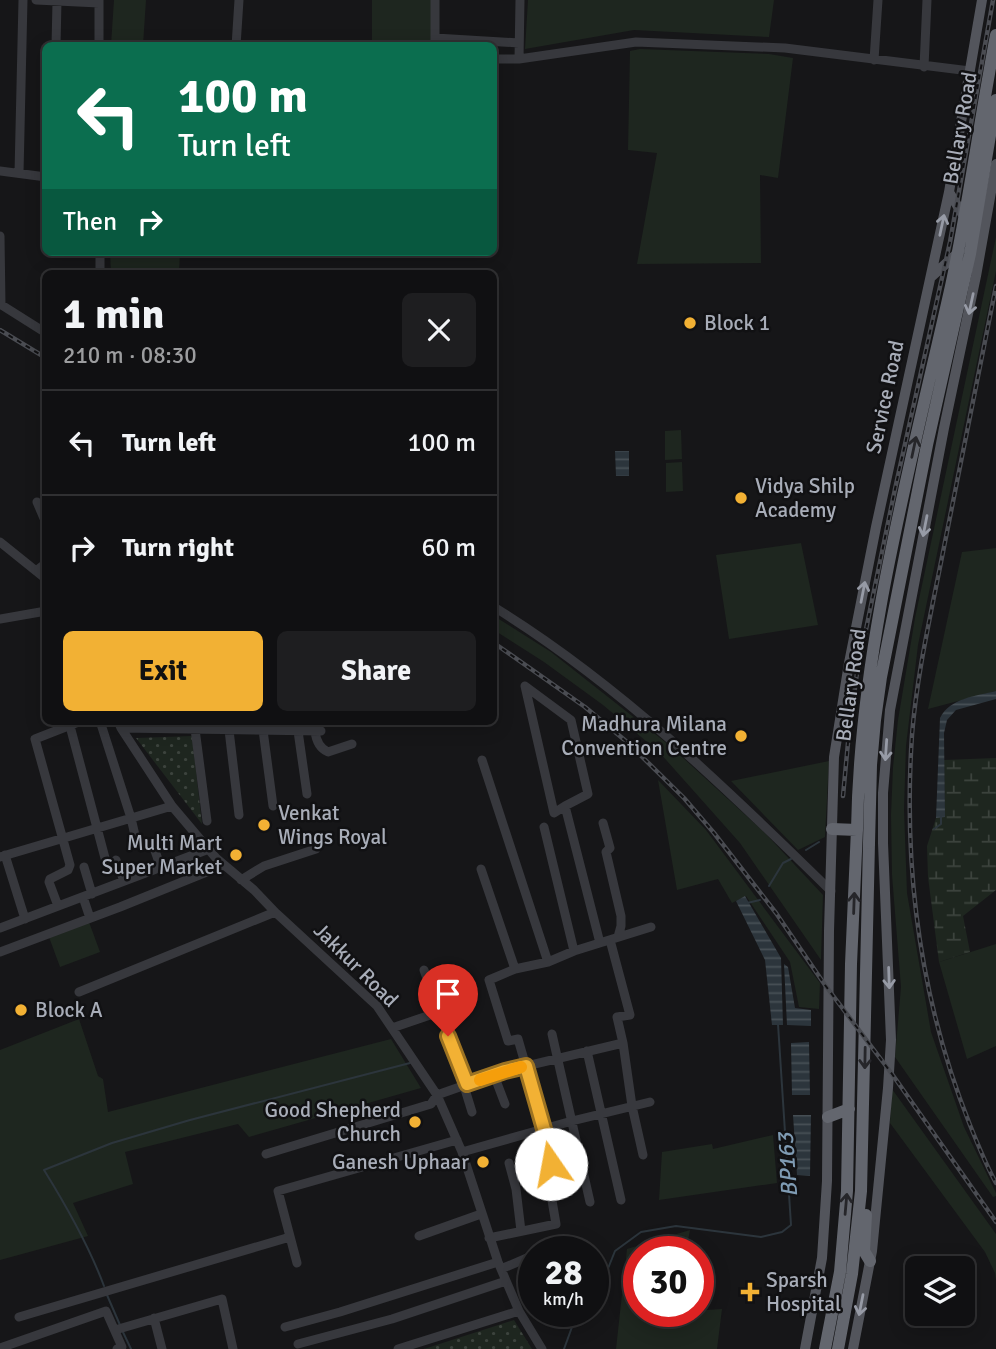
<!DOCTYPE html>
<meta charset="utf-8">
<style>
body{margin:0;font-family:Signika,sans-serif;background:#1e1e20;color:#f1f3f6;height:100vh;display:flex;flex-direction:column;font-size:26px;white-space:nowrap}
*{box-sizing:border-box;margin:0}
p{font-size:23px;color:#9c9d9f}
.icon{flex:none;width:38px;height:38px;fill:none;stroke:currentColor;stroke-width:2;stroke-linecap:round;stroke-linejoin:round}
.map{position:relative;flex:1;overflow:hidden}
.sheet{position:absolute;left:42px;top:270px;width:455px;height:455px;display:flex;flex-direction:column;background:#101012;border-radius:10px;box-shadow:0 4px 18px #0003,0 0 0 2px #303032}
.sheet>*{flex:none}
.hud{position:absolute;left:42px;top:42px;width:455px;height:214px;border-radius:10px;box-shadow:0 4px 18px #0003,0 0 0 2px #303032;background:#0b6e4f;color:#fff;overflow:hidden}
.tools{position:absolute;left:905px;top:1256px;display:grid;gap:14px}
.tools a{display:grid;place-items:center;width:70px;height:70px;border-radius:10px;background:#101012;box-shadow:0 4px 18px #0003,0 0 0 2px #303032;font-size:35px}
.speed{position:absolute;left:518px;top:1236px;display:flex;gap:14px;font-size:35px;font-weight:700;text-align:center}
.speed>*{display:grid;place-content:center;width:91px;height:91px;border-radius:50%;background:#101012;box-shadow:0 4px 18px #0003,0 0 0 2px #303032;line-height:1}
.speed small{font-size:18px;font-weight:400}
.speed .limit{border:10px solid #d22;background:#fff;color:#111}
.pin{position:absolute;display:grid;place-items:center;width:60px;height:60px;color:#fff;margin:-72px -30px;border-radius:50% 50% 50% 0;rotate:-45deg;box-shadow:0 0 7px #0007}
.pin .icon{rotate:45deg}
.me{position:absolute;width:77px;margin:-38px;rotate:348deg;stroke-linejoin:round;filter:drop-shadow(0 0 5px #0008)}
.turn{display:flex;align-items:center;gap:24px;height:147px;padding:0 21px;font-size:32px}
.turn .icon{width:91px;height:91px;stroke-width:2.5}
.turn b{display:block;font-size:49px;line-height:60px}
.then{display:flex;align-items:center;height:66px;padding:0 21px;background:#0003;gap:14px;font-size:26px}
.round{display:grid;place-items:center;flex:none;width:74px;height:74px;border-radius:10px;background:#1e1e20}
.summary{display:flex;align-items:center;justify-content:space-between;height:119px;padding:0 21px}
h1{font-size:42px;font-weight:800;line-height:52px}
.cta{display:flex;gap:14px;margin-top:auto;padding:14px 21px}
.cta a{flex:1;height:80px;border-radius:10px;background:#f2b134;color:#111;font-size:28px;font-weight:800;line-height:80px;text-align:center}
.cta a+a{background:#1e1e20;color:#f1f3f6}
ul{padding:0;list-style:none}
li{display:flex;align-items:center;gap:21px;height:105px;padding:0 21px;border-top:2px solid #303032}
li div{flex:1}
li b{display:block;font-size:26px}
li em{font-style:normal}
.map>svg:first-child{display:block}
.green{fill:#1e261f}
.wetland{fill:url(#wetland-marsh)}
.park{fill:url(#park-dots)}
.water{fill:url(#water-rules)}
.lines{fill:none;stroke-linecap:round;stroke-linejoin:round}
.stream{stroke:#2c353c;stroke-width:2}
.minor{stroke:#37383d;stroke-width:9}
.major{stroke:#53555c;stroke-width:10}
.highway{stroke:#63666e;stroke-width:12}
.rail-casing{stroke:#4a4c52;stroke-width:4.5}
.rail{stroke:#111113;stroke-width:2;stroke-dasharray:5;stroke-linecap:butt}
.highway-bridge{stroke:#63666e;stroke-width:12}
.oneway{stroke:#979ba6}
.oneway2{stroke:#26262a}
.route-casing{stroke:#9d7322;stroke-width:18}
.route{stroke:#f2b134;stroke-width:12}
.slow{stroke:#f59e0b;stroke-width:12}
.poi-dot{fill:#f2b134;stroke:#111113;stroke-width:2.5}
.labels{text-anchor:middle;stroke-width:5;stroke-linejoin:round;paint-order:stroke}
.street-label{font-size:21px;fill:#a8adb8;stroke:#111113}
.poi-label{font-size:21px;fill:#a8adb8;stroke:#111113;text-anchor:start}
.water-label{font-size:23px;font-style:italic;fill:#7f9bb3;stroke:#111113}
</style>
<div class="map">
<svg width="996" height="1349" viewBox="0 0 996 1349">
<defs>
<pattern id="wetland-marsh" width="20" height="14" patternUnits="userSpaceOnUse" patternTransform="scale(1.75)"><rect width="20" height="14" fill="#1e261f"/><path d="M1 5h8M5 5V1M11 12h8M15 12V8" fill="none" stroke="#3c433d"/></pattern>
<pattern id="park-dots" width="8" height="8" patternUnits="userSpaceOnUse" patternTransform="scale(1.75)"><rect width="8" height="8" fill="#1e261f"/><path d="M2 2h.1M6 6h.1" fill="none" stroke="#3c433d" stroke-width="1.8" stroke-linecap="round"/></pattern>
<pattern id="water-rules" width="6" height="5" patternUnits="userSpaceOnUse" patternTransform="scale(1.75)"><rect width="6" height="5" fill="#2c353c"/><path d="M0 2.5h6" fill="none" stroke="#485056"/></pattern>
</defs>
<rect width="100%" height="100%" fill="#161618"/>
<path class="green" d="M114,0h32l-3,45h-32z
M372,0h59v45h-59z
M528,0h246l-5,37 -135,-7 -109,19z
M640,49l129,5 24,4 -15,120 -18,-3 1,88 -124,1 20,-111 -29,-3 2,-99z
M996,237v34l-78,374 -12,101 -2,63 3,84 24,139 33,95 32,66v3l-3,1 -98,-140 6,-70 -9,-112 -1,-60 2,-48 5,-47 17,-102z
M110,252h70l-1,21h-68z
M681,430l1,29 -17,1v-29z
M682,462l1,29 -17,1v-29z
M801,543l17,82 -89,14 -13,-84z
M996,548v143l-68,18 34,-157z
M494,616l57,36 118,93 96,88 58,62 -2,65 -81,-117 -81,-91 -56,-47 -59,-43 -50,-32z
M829,761l-4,76 -27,13 -67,-69z
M658,780l48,50 114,153 -1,26 -20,-2 -9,-45 -44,-66 -14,7 -14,-24 -41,11z
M89,922l11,30 -40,15 -11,-30z
M996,944v102l-29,13 -28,-97z
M79,1019l19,57 5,3 5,33 283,-73 30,49 -172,49 -11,-13 -113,28 8,32 -60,19 15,33 -88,24v-210z
M892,1089l104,145v46l-1,-7 -10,-21 -95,-129z
M773,1135l4,48 -118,17 3,-48 50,-8 1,5z
M690,1230l-4,21h-47v60l36,1 47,-3 -5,40h-101l11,-100z"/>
<path class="wetland" d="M996,758v132l-33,26 7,36 -31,10 -11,-85 -1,-31 9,-28 9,-1 -1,-57z"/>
<path class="park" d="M192,736l10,88 -66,-86z
M514,1320l18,29h-108z"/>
<path class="water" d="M615,451h14v25h-13z
M996,691v8l-40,11 -9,10 -3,13 1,84 -9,1 4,-100c10,-20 36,-22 56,-27z
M745,896l36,62 2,67h-11l-7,-65 -29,-59z
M784,964l4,3 7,41 16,2v16l-24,-1z
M809,1042l1,53h-18l-1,-52z
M793,1115h18l-1,61 -13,-1z"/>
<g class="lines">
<path class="stream" d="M934,829l7,-5v-7
M806,850l13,-8
M769,886l14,-23 8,-4
M747,903l13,-3
M104,1286c-15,-40 -37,-79 -60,-116l68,-27 78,-23 220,-57
M593,1287l14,-16 8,-20 26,-19 35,-6 85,11 21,-5 9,-7 -13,-201
M107,1295l13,30
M122,1330l9,19
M564,1349l8,-22 23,-18 -2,-11"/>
<path class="minor" d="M36,0l63,3
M99,0v46
M435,38l84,5
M56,46l1,-45
M236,46l3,-46
M435,46v-46
M494,59h25l117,-17 149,6 185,23
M519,59l1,-59
M874,60l4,-60
M924,67l3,-67
M0,171l46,6
M19,173l4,-173
M0,236l1,69
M100,252v21
M0,304l46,29
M37,502l9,21
M0,542l46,37
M36,571l10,-8
M494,607c125,77 232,181 337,284
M0,619l46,-8
M100,721l31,97 6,26
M118,721l3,7 51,78 44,52 38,32 21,22 102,94 60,89 25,57 36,110 21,49 23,38
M70,726l35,132
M121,728l200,3
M195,729l12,92
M229,730l10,85
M263,730l10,76
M298,731l9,63
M315,731c1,9 4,17 13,21l24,-8
M482,760l66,202
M565,806l23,-12 -17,-74 -46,-34 29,127 11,-7 35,137
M603,823l7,25 -4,4 15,64v10l-3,11
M544,827l30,124
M153,845l8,23
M5,855l20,64
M0,857l172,-51
M116,860l8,21
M84,867l8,27
M481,869l34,100
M241,880l23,-14 52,-17
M83,897l7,21
M58,906l-9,-24 1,-3 18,-9 2,-5 -35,-126 46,-18
M0,928l209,-79
M0,952l120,-45 104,-42
M424,970l15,42 28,72
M79,992l196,-80
M392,1028l47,-16
M552,1034l38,168
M623,1043l9,63 11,49
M587,1051l34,149
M494,1075l11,29
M464,1086l8,26
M462,1152l110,-31 78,-19
M266,1154l165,-50 6,-9 68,-24 118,-28 -6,-26 13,-2 -20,-75
M509,1163l7,26 5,42
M551,1164l-7,-35 -26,-90 -10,2 -19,-61 26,-11 33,-7 26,-11 77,-24
M419,1236l62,-22
M489,1238l67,-14 -9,-53
M542,1251l2,-1
M297,1263l-19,-72 179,-51
M501,1269l33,-14
M19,1317l271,-80
M154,1318l8,31
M285,1327l55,-15 158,-50
M115,1330l107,-31 11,50
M298,1344l94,-25 114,-38
M0,1348l106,-37 16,36 -5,2
M398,1349l121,-38"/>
<path class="major" d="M949,192l14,23 5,2
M931,277l29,-26
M805,1349l17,-91 5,-77 2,-250 5,-174 15,-94 27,-136 73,-335 33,-192
M853,1349l19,-98 16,-163 3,-48 -8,-197v-50l7,-83 54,-282 32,-152 20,-112"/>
<path class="highway" d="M832,829l25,1
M828,1117l21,-8
M866,1215l-2,36 6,10
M825,1349l15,-77 7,-81 4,-227 6,-135
M838,1349l14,-75 9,-83 8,-348"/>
<defs>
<path id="rail" d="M996,286c-17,87 -35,174 -52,261 -12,62 -27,125 -32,188 -9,134 8,265 58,390 8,20 16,40 26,58
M0,330l46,28
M494,643l91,64 42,35 57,56 30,35 62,80 49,72 67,89 104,148
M843,796l6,-64 8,-59 38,-184 55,-247 43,-242"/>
</defs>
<use href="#rail" class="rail-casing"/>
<use href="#rail" class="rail"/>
<path class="highway-bridge" d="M857,829c3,-184 54,-364 94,-543 18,-83 29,-167 45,-251
M869,843l2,-78 4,-45 6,-43 46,-232 43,-191 26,-154"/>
</g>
<defs><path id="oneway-shaft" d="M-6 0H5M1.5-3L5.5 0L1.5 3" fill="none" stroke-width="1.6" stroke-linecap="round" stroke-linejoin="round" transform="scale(1.75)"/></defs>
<g class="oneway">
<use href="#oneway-shaft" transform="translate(942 225) rotate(-78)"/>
<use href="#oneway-shaft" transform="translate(971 304) rotate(102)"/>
<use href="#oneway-shaft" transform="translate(925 526) rotate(101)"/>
<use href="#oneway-shaft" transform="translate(863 592) rotate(-79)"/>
<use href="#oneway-shaft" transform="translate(886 750) rotate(94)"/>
<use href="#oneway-shaft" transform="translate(889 978) rotate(88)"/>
<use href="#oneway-shaft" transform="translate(861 1305) rotate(101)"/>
</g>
<g class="oneway2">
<use href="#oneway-shaft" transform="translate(914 447) rotate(-78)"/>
<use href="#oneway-shaft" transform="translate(854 903) rotate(-88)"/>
<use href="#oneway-shaft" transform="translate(865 1058) rotate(91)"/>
<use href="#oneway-shaft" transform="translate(846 1204) rotate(-85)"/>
</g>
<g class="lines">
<defs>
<path id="route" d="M448,1036l19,48 38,-13 21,-5 18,63 7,35"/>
</defs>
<use href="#route" class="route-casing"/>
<use href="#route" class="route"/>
<path class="slow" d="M480,1080l41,-13"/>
</g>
<g class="poi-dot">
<circle cx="690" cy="323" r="7"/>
<circle cx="741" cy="498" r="7"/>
<circle cx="741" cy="736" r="7"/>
<circle cx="264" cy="825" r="7"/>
<circle cx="236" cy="855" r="7"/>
<circle cx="21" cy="1010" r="7"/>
<circle cx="415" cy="1122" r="7"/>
<circle cx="483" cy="1162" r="7"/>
<path d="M746.5 1281.5h7v7h7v7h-7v7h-7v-7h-7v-7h7z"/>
</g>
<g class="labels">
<g class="street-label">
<text transform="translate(960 128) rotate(-80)" y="7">Bellary Road</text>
<text transform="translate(885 397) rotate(-78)" y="7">Service Road</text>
<text transform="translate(851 685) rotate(-82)" y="7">Bellary Road</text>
<text transform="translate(356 965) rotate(45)" y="7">Jakkur Road</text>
</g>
<g class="poi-label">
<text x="704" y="330">Block 1</text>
<text x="755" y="493">Vidya Shilp<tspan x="755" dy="24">Academy</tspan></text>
<text x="727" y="731" text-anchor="end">Madhura Milana<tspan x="727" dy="24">Convention Centre</tspan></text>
<text x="278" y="820">Venkat<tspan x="278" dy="24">Wings Royal</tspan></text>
<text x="222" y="850" text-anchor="end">Multi Mart<tspan x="222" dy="24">Super Market</tspan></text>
<text x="35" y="1017">Block A</text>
<text x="401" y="1117" text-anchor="end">Good Shepherd<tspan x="401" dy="24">Church</tspan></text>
<text x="469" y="1169" text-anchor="end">Ganesh Uphaar</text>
<text x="766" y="1287">Sparsh<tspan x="766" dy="24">Hospital</tspan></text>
</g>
<g class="water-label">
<text transform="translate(787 1165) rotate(-94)" y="8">BP163</text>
</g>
</g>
</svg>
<div class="tools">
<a><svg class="icon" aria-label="layers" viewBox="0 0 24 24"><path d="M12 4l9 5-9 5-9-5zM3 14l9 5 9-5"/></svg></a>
</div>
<div class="speed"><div>28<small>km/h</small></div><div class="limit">30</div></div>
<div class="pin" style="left:448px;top:1036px;background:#d93025"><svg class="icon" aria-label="arrive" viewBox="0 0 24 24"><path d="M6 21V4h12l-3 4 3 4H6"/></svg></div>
<svg class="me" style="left:551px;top:1164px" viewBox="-20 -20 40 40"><circle r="19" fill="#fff"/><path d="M0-13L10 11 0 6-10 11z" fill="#f2b134"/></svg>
<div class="hud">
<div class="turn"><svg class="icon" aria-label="left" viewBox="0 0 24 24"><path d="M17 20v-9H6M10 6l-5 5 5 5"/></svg><div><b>100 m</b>Turn left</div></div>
<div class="then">Then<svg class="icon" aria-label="right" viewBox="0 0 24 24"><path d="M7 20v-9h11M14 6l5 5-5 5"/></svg></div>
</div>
<section class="sheet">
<div class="summary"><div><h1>1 min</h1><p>210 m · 08:30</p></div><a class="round"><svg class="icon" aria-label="close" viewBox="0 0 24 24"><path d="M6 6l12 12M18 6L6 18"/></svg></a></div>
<ul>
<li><svg class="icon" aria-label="left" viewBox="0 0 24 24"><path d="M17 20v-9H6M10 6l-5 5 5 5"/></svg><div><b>Turn left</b></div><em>100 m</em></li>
<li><svg class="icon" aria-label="right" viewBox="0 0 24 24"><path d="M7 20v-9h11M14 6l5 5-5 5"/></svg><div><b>Turn right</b></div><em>60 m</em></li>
</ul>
<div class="cta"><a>Exit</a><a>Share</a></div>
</section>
</div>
